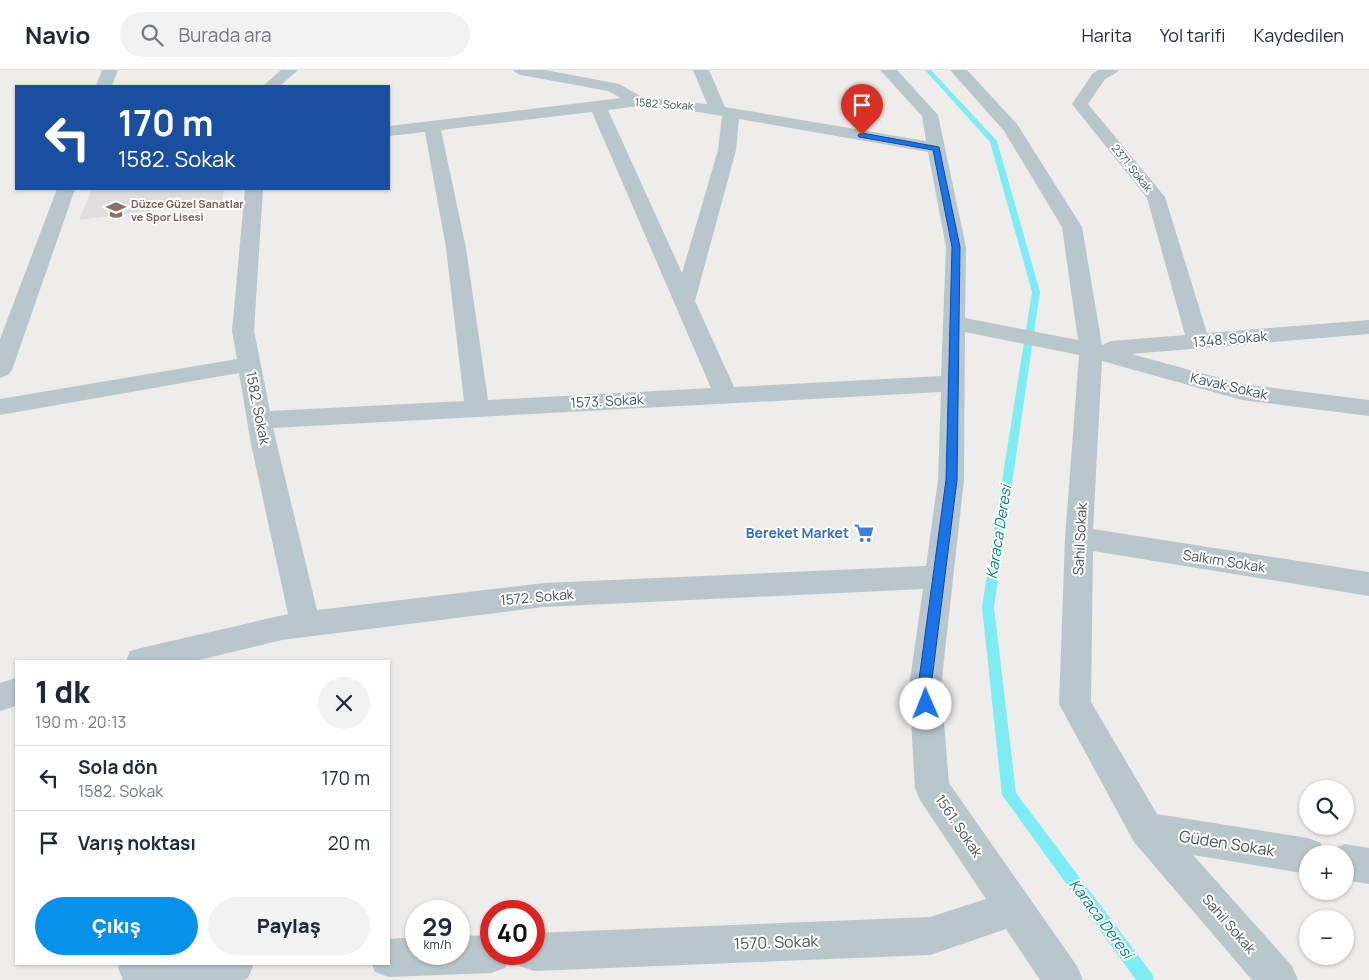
<!DOCTYPE html>
<html lang="tr">
<meta charset="utf-8">
<style>
body{margin:0;font-family:Manrope,sans-serif;background:#f2f2f3;color:#1f2937;height:100vh;display:flex;flex-direction:column;font-size:19px;white-space:nowrap}
*{box-sizing:border-box;margin:0}
p{font-size:16px;color:#747a83}
.icon{flex:none;width:28px;height:28px;fill:none;stroke:currentColor;stroke-width:2;stroke-linecap:round;stroke-linejoin:round}
.map{position:relative;flex:1;overflow:hidden}
.details{position:absolute;left:15px;top:590px;width:375px;height:305px;display:flex;flex-direction:column;background:#fff;border-radius:0px;box-shadow:0 1px 4px #0004}
.details>*{flex:none}
.banner{position:absolute;left:15px;top:15px;width:375px;height:105px;border-radius:0px;box-shadow:0 1px 4px #0004;background:#1a4fa0;color:#fff;overflow:hidden}
.buttons{position:absolute;left:1299px;top:710px;display:grid;gap:10px}
.buttons a{display:grid;place-items:center;width:55px;height:55px;border-radius:50%;background:#fff;box-shadow:0 1px 4px #0004;font-size:25px}
.speed{position:absolute;left:405px;top:830px;display:flex;gap:10px;font-size:25px;font-weight:700;text-align:center}
.speed>*{display:grid;place-content:center;width:65px;height:65px;border-radius:50%;background:#fff;box-shadow:0 1px 4px #0004;line-height:1}
.speed small{font-size:12px;font-weight:400}
.speed .limit{border:8px solid #d22;background:#fff;color:#111}
.pin{position:absolute;display:grid;place-items:center;width:42px;height:42px;color:#fff;margin:-51px -21px;border-radius:50% 50% 50% 0;rotate:-45deg;box-shadow:0 0 5px #0007}
.pin .icon{rotate:45deg}
.me{position:absolute;width:55px;margin:-28px;rotate:359deg;stroke-linejoin:round;filter:drop-shadow(0 0 4px #0008)}
.turn{display:flex;align-items:center;gap:18px;height:105px;padding:0 20px;font-size:22px}
.turn .icon{width:65px;height:65px;stroke-width:2.5}
.turn b{display:block;font-size:35px;line-height:42px}
.round{display:grid;place-items:center;flex:none;width:52px;height:52px;border-radius:26px;background:#f2f2f3}
.overview{display:flex;align-items:center;justify-content:space-between;height:85px;padding:0 20px}
h1{font-size:30px;font-weight:800;line-height:38px}
.cta{display:flex;gap:10px;margin-top:auto;padding:10px 20px}
.cta a{flex:1;height:58px;border-radius:30px;background:#0990eb;color:#fff;font-size:20px;font-weight:800;line-height:58px;text-align:center}
.cta a+a{background:#f2f2f3;color:#1f2937}
ul{padding:0;list-style:none}
li{display:flex;align-items:center;gap:15px;height:65px;padding:0 20px;border-top:1px solid #e0e1e3}
li div{flex:1}
li b{display:block;font-size:19px}
li em{font-style:normal}
header{display:flex;align-items:center;gap:30px;box-sizing:border-box;height:70px;padding:0 25px;background:#fff;border-bottom:1px solid #e0e1e3}
header strong{font-size:24px}
nav{display:flex;gap:28px;margin-inline-start:auto;font-size:18px}
.search{width:350px;height:45px;background:#f2f2f3;display:flex;align-items:center;gap:12px;box-sizing:border-box;padding:0 18px;border-radius:28px;color:#747a83;font-size:19px}
.map>svg:first-child{display:block}
.education{fill:#e0ddde}
.lines{fill:none;stroke-linecap:round;stroke-linejoin:round}
.stream{fill:#7eedf3;fill-rule:evenodd}
.minor{fill:#b9c7cd;fill-rule:evenodd}
.route{fill:#1a73e8;stroke:#114b97}
.labels{text-anchor:middle;stroke-width:4;stroke-linejoin:round;paint-order:stroke}
.far-street-label{font-size:11px;fill:#43535b;stroke:#fff}
.far-education-label{font-size:11px;font-weight:bold;fill:#785e54;stroke:#fff;text-anchor:start}
.street-label{font-size:14px;fill:#43535b;stroke:#fff}
.shop-label{font-size:14px;font-weight:bold;fill:#366cbe;stroke:#fff;text-anchor:end}
.water-label{font-size:15px;font-style:italic;fill:#048289;stroke:#fff}
.near-street-label{font-size:16px;fill:#43535b;stroke:#fff}
</style>
<header>
<strong>Navio</strong>
<div class="search"><svg class="icon" aria-label="search" viewBox="0 0 24 24"><circle cx="10" cy="10" r="6"/><path d="M15 15l6 6"/></svg>Burada ara</div>
<nav><a>Harita</a><a>Yol tarifi</a><a>Kaydedilen</a></nav>
</header>
<div class="map">
<svg width="1369" height="910" viewBox="0 0 1369 910">
<rect width="100%" height="100%" fill="#efecec"/>
<path class="education" d="M92,119h132l-2,12 -143,19z"/>
<g class="lines">
<path class="stream" d="M925,0h6l66,71 43,151 -46,315 22,186 136,181 2,6h-18l-134,-185 -20,-188 50,-315 -42,-150z"/>
<path class="minor" d="M102,0h16l-6,16h-16z
M281,0h17l-18,16h-17z
M513,0h33l73,14 25,14 63,6 -14,-34h16l16,37 201,34 -4,-25 -42,-46h17l41,45 28,132 -1,71 113,22 -16,-113 -58,-96 -54,-61h17l50,54 65,103 20,118 9,-4 74,-6 -38,-137 -75,-94 21,-31 6,-3h20l-3,3 -11,6 -17,25 77,93 42,136 162,-13v14l-238,20 111,30 127,16v16l-127,-16 -140,-39 -9,168 276,43v24l-276,-45 -2,151 66,112 151,24 13,5 4,11h-17v20l-115,-19 99,111 6,14h-46l-118,-138 -75,-138 6,-166 14,-183 -114,-23 -1,148 -23,207 8,96 128,183 6,14h-43l-34,-51 -76,26 -396,16 -14,-5 -5,-12h19v-21l396,-16 56,-18 -66,-99 -5,-12 -6,-101 14,-98 -379,18 -262,33 -87,21h-69l4,-10 11,-3 147,-34 -37,-170 -12,-71 -239,42v-16l237,-40 -5,-28 13,-142h18l-9,142 16,80 194,-10 -18,-153 -21,-116 -36,4v-10l232,-28 -13,-7 -87,-16 -5,-2zM631,37l67,5 24,4 -4,34 -36,123 -74,-163zM592,42l119,276 -223,12 -22,-152 -25,-118zM739,49l189,33 18,95 -5,129 -207,11 -39,-86 41,-151zM941,322l-3,88 -12,86 -382,17 -227,27 -44,-182z
M57,119h18l-63,181 -4,5 -8,3v-39z
M16,608v28l-16,5v-28z
M1345,774l24,4v36l-24,-4v-26h-15l2,-5z
M491,865v19h19l-5,14 -14,5 -102,4 -14,-5 -3,-8h17v-25l27,-2v17h43v-18z
M120,894h134l-6,14 -5,2h-120l-5,-12z"/>
</g>
<path class="route" d="M862,63l77,14 21,100 -3,233 -26,207 2,17 -2,4 -5,1 -5,-1 -3,-21 28,-207 6,-233 -19,-97 -74,-13 -1,-2z"/>
<defs>
<symbol id="school-bare" viewBox="-9 -9 18 18"><path d="M0-5L7-2L0 1L-7-2ZM-4 1L0 2.5L4 1V4Q0 6-4 4Z" fill="#8d6e63" stroke="#fff" stroke-width="2.5" paint-order="stroke"/></symbol>
<symbol id="supermarket-bare" viewBox="-9 -9 18 18"><path d="M-6-5.5h2.5l.6 2H6L4.5 2H-2.5L-4.4-4H-6ZM-1.5 3.2a1.3 1.3 0 1 0 .1 0ZM3 3.2a1.3 1.3 0 1 0 .1 0Z" fill="#3f7fe0" stroke="#fff" stroke-width="2.5" paint-order="stroke"/></symbol>
</defs>
<g fill-rule="evenodd">
<use href="#school-bare" x="102" y="126" width="28" height="28"/>
<use href="#supermarket-bare" x="850" y="449" width="28" height="28"/>
</g>
<g class="labels">
<g class="far-street-label">
<text transform="translate(664 34) rotate(4)" y="4">1582. Sokak</text>
<text transform="translate(1132 98) rotate(51)" y="4">2371. Sokak</text>
</g>
<g class="far-education-label">
<text x="131" y="138">Düzce Güzel Sanatlar<tspan x="131" dy="13">ve Spor Lisesi</tspan></text>
</g>
<g class="street-label">
<text transform="translate(1230 269) rotate(-5)" y="5">1348. Sokak</text>
<text transform="translate(1229 316) rotate(13)" y="5">Kavak Sokak</text>
<text transform="translate(607 331) rotate(-3)" y="5">1573. Sokak</text>
<text transform="translate(258 338) rotate(79)" y="5">1582. Sokak</text>
<text transform="translate(1080 469) rotate(-87)" y="5">Sahil Sokak</text>
<text transform="translate(1224 491) rotate(9)" y="5">Salkım Sokak</text>
<text transform="translate(537 527) rotate(-5)" y="5">1572. Sokak</text>
<text transform="translate(959 756) rotate(56)" y="5">1561. Sokak</text>
<text transform="translate(1229 854) rotate(49)" y="5">Sahil Sokak</text>
</g>
<g class="shop-label">
<text x="849" y="468">Bereket Market</text>
</g>
<g class="water-label">
<text transform="translate(999 462) rotate(-81)" y="5">Karaca Deresi</text>
<text transform="translate(1101 849) rotate(53)" y="5">Karaca Deresi</text>
</g>
<g class="near-street-label">
<text transform="translate(1227 773) rotate(9)" y="6">Güden Sokak</text>
<text transform="translate(776 872) rotate(-2)" y="6">1570. Sokak</text>
</g>
</g>
</svg>
<div class="buttons">
<a><svg class="icon" aria-label="search" viewBox="0 0 24 24"><circle cx="10" cy="10" r="6"/><path d="M15 15l6 6"/></svg></a>
<a>+</a>
<a>−</a>
</div>
<div class="speed"><div>29<small>km/h</small></div><div class="limit">40</div></div>
<div class="pin" style="left:862px;top:65px;background:#d93025"><svg class="icon" aria-label="arrive" viewBox="0 0 24 24"><path d="M6 21V4h12l-3 4 3 4H6"/></svg></div>
<svg class="me" style="left:926px;top:634px" viewBox="-20 -20 40 40"><circle r="19" fill="#fff"/><path d="M0-13L10 11 0 6-10 11z" fill="#1a73e8"/></svg>
<div class="banner">
<div class="turn"><svg class="icon" aria-label="left" viewBox="0 0 24 24"><path d="M17 20v-9H6M10 6l-5 5 5 5"/></svg><div><b>170 m</b>1582. Sokak</div></div>
</div>
<section class="details">
<div class="overview"><div><h1>1 dk</h1><p>190 m · 20:13</p></div><a class="round"><svg class="icon" aria-label="close" viewBox="0 0 24 24"><path d="M6 6l12 12M18 6L6 18"/></svg></a></div>
<ul>
<li><svg class="icon" aria-label="left" viewBox="0 0 24 24"><path d="M17 20v-9H6M10 6l-5 5 5 5"/></svg><div><b>Sola dön</b><p>1582. Sokak</p></div><em>170 m</em></li>
<li><svg class="icon" aria-label="arrive" viewBox="0 0 24 24"><path d="M6 21V4h12l-3 4 3 4H6"/></svg><div><b>Varış noktası</b></div><em>20 m</em></li>
</ul>
<div class="cta"><a>Çıkış</a><a>Paylaş</a></div>
</section>
</div>
